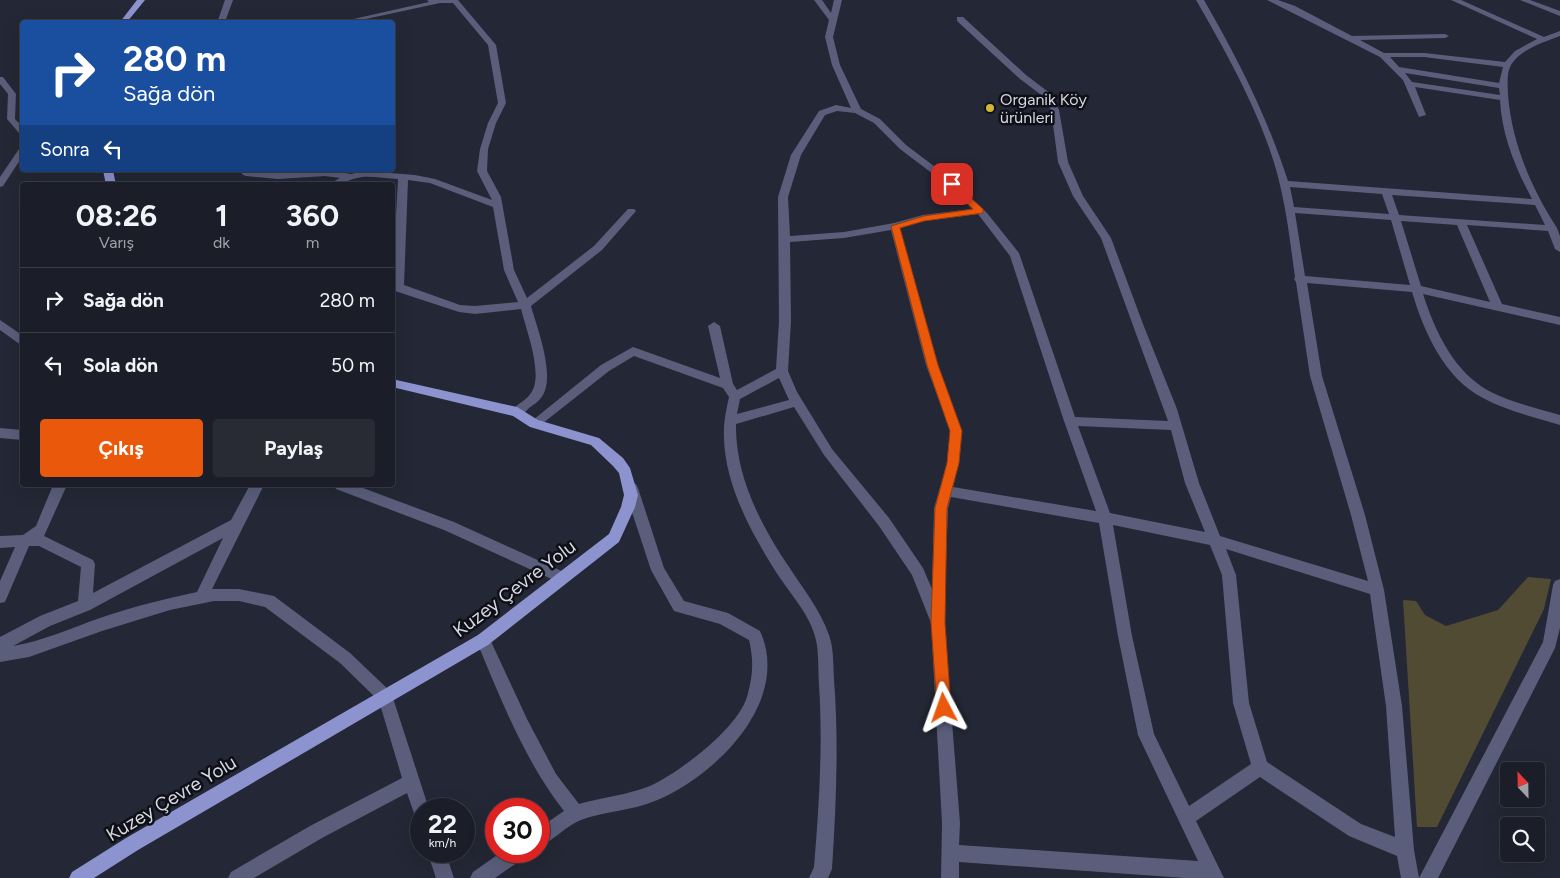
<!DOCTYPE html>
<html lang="tr">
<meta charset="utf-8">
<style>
body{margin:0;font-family:Figtree,sans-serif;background:#282a34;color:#f1f3f6;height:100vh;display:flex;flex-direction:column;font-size:19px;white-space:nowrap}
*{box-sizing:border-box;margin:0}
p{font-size:16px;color:#a0a2a8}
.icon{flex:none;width:28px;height:28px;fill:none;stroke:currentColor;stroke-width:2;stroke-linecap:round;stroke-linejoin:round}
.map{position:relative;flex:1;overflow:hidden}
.details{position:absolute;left:20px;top:182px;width:375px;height:305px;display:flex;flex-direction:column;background:#1b1d28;border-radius:5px;box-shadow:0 5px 20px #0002,0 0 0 1px #393b45}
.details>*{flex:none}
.banner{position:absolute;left:20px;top:20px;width:375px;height:152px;border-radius:5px;box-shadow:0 5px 20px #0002,0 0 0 1px #393b45;background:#1a4fa0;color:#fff;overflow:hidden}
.needle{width:32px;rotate:338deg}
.buttons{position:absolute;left:1500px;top:762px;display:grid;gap:10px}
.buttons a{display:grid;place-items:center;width:45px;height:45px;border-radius:5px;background:#1b1d28;box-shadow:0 5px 20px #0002,0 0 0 1px #393b45;font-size:25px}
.speed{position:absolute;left:410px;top:798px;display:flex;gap:10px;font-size:25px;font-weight:700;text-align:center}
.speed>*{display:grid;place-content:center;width:65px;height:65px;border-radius:50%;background:#1b1d28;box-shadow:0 5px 20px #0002,0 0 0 1px #393b45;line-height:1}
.speed small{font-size:12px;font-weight:400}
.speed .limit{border:8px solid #d22;background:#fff;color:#111}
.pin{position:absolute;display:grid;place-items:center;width:42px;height:42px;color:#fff;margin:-21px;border-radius:10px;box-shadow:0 2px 8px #0006}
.me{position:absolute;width:55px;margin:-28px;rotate:356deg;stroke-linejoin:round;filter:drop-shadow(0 0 4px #0008)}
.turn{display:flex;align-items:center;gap:18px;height:105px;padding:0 20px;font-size:22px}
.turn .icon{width:65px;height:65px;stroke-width:2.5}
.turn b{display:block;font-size:35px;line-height:42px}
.then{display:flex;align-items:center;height:48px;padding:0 20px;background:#0003;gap:10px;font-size:19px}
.eta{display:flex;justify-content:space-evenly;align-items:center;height:85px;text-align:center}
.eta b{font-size:30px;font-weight:700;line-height:35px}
.cta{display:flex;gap:10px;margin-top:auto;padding:10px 20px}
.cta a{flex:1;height:58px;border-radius:5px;background:#ea580c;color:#fff;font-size:20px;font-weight:700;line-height:58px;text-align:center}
.cta a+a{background:#282a34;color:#f1f3f6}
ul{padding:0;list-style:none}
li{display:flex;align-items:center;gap:15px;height:65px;padding:0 20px;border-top:1px solid #393b45}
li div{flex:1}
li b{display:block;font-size:19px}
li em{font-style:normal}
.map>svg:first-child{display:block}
.green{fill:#514b33}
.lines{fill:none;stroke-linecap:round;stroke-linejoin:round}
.minor{fill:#5a5e7b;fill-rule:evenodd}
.major{fill:#8c93cf;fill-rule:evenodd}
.route{fill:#ea580c;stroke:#983908}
.poi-dot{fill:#d3b635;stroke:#0f1017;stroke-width:2}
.labels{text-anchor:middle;stroke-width:5;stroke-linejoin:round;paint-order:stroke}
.far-poi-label{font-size:16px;fill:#d6d8e2;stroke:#0f1017;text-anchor:start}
.street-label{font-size:19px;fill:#d6d8e2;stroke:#0f1017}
</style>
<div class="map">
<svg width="1560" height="878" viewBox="0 0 1560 878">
<rect width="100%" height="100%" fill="#242735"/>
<path class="green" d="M1528,577l23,2 -7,30 -107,218h-20l-14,-227 13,1 9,14 21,11 52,-16z"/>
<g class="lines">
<path class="minor" d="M225,0h8l-8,22h-11l4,-2z
M427,0h31l38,45 10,58 -10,20 -8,26 -1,22 14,26 13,73 13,28 67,-52 34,-37h6l2,2 -34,39 -71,56c6,22 26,72 10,92 -3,4 -8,7 -12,10 -5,5 -9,10 -16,7l-2,-3c5,-8 15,-11 20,-19 13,-18 -5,-64 -10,-84l-46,5 -16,-2 -67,-22 6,-111c-11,0 -25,-3 -36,-2 -13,2 -21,8 -35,8l13,-7 -15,-2 -47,3 -32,-3 -3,-1 -4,-5 39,3 47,-3 26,4 14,-3 50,4 20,4 57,21 -15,-29 3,-22 8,-26 10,-20 -10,-58 -35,-42h-13l-88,19h-12l89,-20zM408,180l22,3 63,24 11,63 14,32 -43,4 -15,-1 -56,-20z
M814,0h8l9,13 3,-13h8l-9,37 7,28 21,44 19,10 26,26 49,37 32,31 32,40 56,164 93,4 -67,-183 -28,-42 -15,-34 -7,-52 -7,-13 -24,-18 -63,-58v-4h6l63,58 25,19 8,16 9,52 15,34 28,42 32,86 34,85 22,74 21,53 148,45 -17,-66 -41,-139 -14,-94 -2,-3 1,-2c-4,-28 -7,-56 -13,-83 -13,-66 -52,-135 -86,-194h8c35,61 62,114 84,181l244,18c-17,-32 -30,-63 -32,-99l-85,-13 11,28 -7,2 -16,-37 -23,-23 -113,-57h11l17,6 57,30 93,-2 4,2 -4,2 -85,2 24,13h40l81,9 10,-11 22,-12 -86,-39h10l83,37 16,-6v5c-16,6 -39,13 -49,29 -5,9 -3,21 -3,30 4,48 23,93 49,133l3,8v16l-5,-3 -7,-18 -81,-6 35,79 58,13v8l-137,-31c12,37 31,79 68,98 22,11 46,16 69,23v10c-26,-8 -53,-14 -77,-27 -39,-20 -59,-66 -71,-106l-105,-9 15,93 43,139 19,75 18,116 12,144 5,28h-18l-4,-22 -48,-20 -89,-59 -64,44 28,57h-39l-226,-16v16h-18l1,-55 -11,-200 -19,-48 -33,-49 -55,-71 -30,-48 -58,17c-1,50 23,98 51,140 15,23 33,45 42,71 5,14 4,30 5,45 5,63 2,126 -2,189l-4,9h-19l5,-11c5,-60 9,-121 5,-182 -1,-15 0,-31 -3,-45 -5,-23 -23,-43 -36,-62 -26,-40 -55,-91 -56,-140 -1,-14 2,-27 5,-41l-6,-9 -89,-32 -25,15 -71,56h-8l-2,-3 73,-59 32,-18 87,31 -12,-52 6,-4 6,4 13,58 4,6 39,-21 3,-48 -1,-124 13,-42 28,-44 17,-6 15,3 -19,-43 -7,-28 4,-17zM1390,57h34l79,10 -4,16 -100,-16zM1405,73l94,15 1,7 -88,-13zM837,111l18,2 19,10 26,26 49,37 23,23 -49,6 -29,8 -50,9 -54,4 -2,-39 13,-42 24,-40zM1290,187l92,7 7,20 -95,-7zM1392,195l143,10 10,20 -146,-10zM1295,213l96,7 19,65 -105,-9zM978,214l32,42 54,165 32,90 -143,-24 6,-24 3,-32 -24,-66 -38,-137 24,-7zM1401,221l56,4 33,77 -69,-16zM891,230l35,135 24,66 -3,32 -13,45 -2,81 -9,-21 -34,-50 -57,-69 -35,-57 -9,-21 3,-50 -1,-79 54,-4zM779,378l10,22 -52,14 3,-15zM1078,426l93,4 14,53 20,49 -95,-19zM951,497l148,26 19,113 20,99 60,126 -239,-16 1,-22 -16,-203 4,-112zM1113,525l97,20 12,30 11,128 18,61 -62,42 -35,-72 -22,-98zM1226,549l144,45 16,112 9,131 -34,-13 -94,-62 -18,-59 -13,-128z
M1520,0h10l30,11v5z
M0,77h3l13,17 -1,25 7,7v8l-3,-1 -12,-14 1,-25 -8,-10z
M22,148v9l-19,29 -3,1v-10l19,-28z
M0,320l22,15v9l-4,-1 -18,-13z
M0,428l22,2v10l-22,-2z
M631,483l5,1 2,4 26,80 20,33 44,12 32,18c32,70 -45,146 -105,170 -24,10 -51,10 -74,19 -15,6 -27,20 -42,27v-19l25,-17c-40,-51 -63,-112 -88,-171l2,-5 5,-2 5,2 39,84 29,55 23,30c21,-6 52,-10 71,-18 30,-14 87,-57 97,-89 6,-21 7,-36 2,-57l-29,-16 -46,-13 -23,-41 -27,-82 2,-4z
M53,485h14l-23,51 49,24 2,4 -2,29 138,-73 19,-35h14l-52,104h27l35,7 76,57 41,39 38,117h-8v9l-6,-2 -8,-23 -85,45 -68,40h-26l3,-6 79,-46 92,-48 -23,-77 -39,-38 -75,-56 -26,-6h-25l-44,9 -68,21 -73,26 -29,5v-25l40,-21 38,-15 3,-34 -42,-21h-10l-24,56 -5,1v-22l15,-34 -15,1v-12l23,-1 13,-9zM223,538l-26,54c-33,7 -65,15 -97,26 -29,10 -57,23 -87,28l37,-20 40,-16z
M334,485h21l99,37 112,51 2,4 -2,4 -5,2 -5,-2 -112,-51 -108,-41z
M1560,579v49l-5,20 -117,230h-19l124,-236 10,-57 2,-4z
M427,851h18l9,27h-18z
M503,851h25l-3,6 -30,21h-25l3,-6z"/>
<path class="major" d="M137,0h8l-18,22h-7z
M103,170h10l3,15h-10z
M392,379l125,28 21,13 61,18 24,20 7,10 8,27 -3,12 -16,35 -131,103 -350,205 -44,28h-25l3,-6 54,-34 352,-203 131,-101 12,-27 3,-12 -5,-22 -6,-7 -22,-21 -61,-18 -17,-11 -121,-29z"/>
</g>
<path class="route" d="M952,181l31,28v4l-59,8 -24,7 38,137 24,66 -3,32 -12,45 -2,115 6,85 -2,5 -5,2 -5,-2 -2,-5 -6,-85 4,-115 12,-45 3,-32 -23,-66 -36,-139 33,-10 49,-7 -24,-23 -2,-2z"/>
<circle class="poi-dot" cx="990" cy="108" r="5"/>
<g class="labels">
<g class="far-poi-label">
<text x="1000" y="105">Organik Köy<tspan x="1000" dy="18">ürünleri</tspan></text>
</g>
<g class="street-label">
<text transform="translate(514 588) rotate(-37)" y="7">Kuzey Çevre Yolu</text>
<text transform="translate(171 798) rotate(-31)" y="7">Kuzey Çevre Yolu</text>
</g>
</g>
</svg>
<div class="buttons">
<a><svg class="needle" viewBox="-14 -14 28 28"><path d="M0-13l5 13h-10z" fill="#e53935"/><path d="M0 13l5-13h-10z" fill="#a0a2a8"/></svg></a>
<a><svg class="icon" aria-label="search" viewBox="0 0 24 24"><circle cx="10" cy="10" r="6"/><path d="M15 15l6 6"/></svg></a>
</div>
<div class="speed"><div>22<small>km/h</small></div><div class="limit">30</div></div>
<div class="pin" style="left:952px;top:184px;background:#d93025"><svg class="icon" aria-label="arrive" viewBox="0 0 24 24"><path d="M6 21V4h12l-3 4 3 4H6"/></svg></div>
<svg class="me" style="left:944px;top:708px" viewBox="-20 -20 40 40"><path d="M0-17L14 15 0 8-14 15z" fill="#ea580c" stroke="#fff" stroke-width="4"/></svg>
<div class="banner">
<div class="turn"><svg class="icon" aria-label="right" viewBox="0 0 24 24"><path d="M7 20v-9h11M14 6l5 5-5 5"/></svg><div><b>280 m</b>Sağa dön</div></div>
<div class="then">Sonra<svg class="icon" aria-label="left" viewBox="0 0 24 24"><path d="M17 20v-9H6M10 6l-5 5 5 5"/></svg></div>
</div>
<section class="details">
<div class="eta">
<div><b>08:26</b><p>Varış</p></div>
<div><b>1</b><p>dk</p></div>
<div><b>360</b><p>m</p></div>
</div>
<ul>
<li><svg class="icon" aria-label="right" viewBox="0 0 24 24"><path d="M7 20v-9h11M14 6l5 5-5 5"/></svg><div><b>Sağa dön</b></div><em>280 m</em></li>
<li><svg class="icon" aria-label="left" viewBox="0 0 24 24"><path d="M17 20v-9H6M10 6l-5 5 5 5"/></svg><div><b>Sola dön</b></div><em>50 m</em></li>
</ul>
<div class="cta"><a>Çıkış</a><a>Paylaş</a></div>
</section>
</div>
